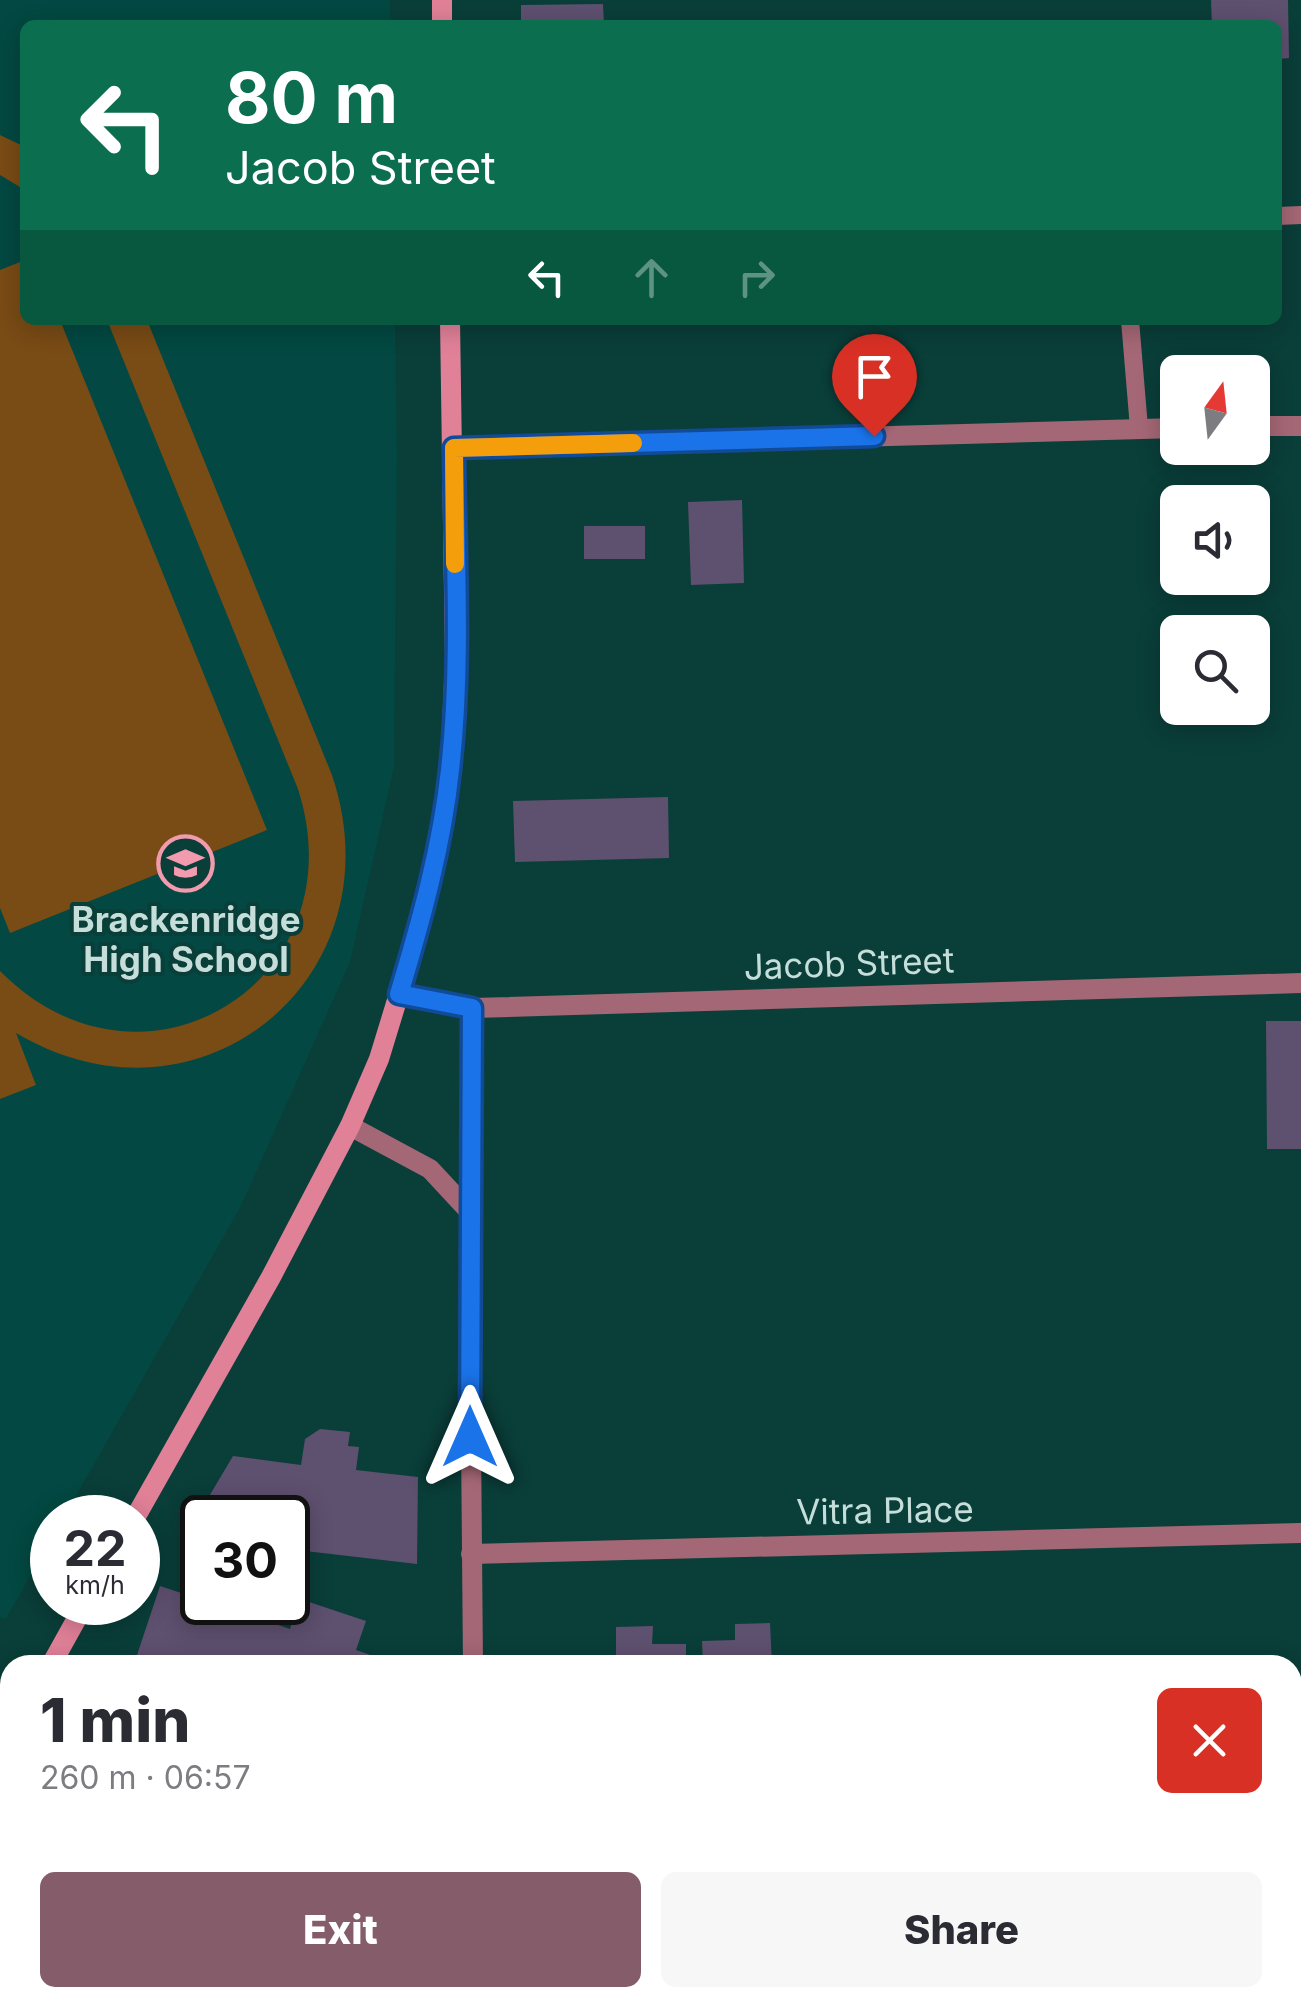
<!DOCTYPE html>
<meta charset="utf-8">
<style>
body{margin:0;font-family:Inter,sans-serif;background:#f7f7f7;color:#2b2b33;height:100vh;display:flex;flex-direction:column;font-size:38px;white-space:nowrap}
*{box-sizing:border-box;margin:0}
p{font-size:32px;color:#7c7c81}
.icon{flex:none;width:55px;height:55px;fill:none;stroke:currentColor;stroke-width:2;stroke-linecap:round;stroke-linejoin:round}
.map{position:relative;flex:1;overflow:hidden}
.panel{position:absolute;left:0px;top:1655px;width:1302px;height:352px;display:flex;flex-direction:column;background:#fff;border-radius:30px 30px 0 0;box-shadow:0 5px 25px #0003}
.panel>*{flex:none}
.top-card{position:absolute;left:20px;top:20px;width:1262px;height:305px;border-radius:15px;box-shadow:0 5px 25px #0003;background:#0b6e4f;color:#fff;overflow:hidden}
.needle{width:65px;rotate:15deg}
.fabs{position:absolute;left:1160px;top:355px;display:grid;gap:20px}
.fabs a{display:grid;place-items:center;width:110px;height:110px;border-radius:15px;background:#fff;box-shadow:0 5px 25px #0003;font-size:50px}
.speed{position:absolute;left:30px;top:1495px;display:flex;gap:20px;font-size:50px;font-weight:700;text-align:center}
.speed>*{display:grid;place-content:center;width:130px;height:130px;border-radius:50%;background:#fff;box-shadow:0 5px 25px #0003;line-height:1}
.speed small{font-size:25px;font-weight:400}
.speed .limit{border:5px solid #111;border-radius:15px;background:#fff;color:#111}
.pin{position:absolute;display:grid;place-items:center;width:85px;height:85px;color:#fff;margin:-102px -42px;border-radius:50% 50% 50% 0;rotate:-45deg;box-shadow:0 0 10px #0007}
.pin .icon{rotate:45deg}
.me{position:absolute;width:110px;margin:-55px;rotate:0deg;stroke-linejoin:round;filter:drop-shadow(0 0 8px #0008)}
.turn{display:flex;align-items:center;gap:35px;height:210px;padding:0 40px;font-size:45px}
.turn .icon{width:130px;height:130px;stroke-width:2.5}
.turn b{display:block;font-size:70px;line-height:85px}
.lanes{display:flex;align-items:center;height:95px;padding:0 40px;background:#0003;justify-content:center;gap:50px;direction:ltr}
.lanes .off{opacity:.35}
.round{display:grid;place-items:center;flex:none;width:105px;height:105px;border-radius:15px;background:#f7f7f7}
.headline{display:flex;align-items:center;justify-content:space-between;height:170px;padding:0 40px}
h1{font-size:60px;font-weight:800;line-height:75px}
.action{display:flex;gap:20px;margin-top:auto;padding:20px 40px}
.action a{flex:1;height:115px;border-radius:15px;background:#855d6a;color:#fff;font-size:40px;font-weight:800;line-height:115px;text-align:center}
.action a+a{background:#f7f7f7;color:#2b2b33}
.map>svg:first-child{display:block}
.built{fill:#034842}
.green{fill:#794b15}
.building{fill:#5e506f}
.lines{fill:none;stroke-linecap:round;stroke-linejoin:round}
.service{stroke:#a46775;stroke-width:18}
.minor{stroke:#a46775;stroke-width:20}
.secondary{stroke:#e18198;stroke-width:20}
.rail-casing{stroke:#a7c5c0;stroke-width:11}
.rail{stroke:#0a3e39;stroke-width:8;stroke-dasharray:22;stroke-linecap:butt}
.route-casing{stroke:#114b97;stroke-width:25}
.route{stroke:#1a73e8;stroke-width:18}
.slow{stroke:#f59e0b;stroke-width:18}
.labels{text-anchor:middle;stroke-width:8;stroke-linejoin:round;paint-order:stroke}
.poi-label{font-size:35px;font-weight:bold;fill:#c5deda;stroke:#0a3e39}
.street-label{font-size:35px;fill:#c5deda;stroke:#0a3e39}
</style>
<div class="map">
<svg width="1301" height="2006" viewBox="0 0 1301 2006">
<rect width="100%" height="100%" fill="#0a3e39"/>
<path class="built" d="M0,0h390v25h-365v295h370l2,137 -3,310 -44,195 -109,244 -177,311 -12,1v19l-46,82 -6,-2z
M1292,1803h9v203h-469l-22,-8h482z"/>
<path class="green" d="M0,135l25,12v43l-25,-15z
M25,260v60h35l207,510 -257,103 -10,-25v-638z
M107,320h40l185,455c68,202 -132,367 -316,258l20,52 -36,14v-128c142,144 360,11 298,-182z"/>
<path class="building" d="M1211,0h77l1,58 -11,1v-34h-66z
M603,4l1,21h-83v-20z
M742,500l2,83 -53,2 -3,-83z
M584,526h61v33h-61z
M668,797l1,61 -154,4 -2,-61z
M1266,1021h35v128h-34z
M320,1429l30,3 -2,14 11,1 -3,23 62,7 -1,87 -129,-15v-31h-86v21l-17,-2 48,-81 68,9 4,-26z
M160,1586l130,43 10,-30 66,22 -10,29 43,15h-241l-22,-7z
M770,1623l2,42h-69l-1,-24 33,-1v-16z
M653,1626l-1,18h34v21h-70v-38z"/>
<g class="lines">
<path class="service" d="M1278,216l23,-1
M1130,320l9,108"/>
<path class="minor" d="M1252,426h49
M454,448l724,-20
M399,994l74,14 828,-25
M350,1126l80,43 39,42 4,454
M469,1211l4,-203
M471,1554l830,-21
M439,2006l6,-8"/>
<path class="secondary" d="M442,0v25
M135,1518l136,-241 79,-151 29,-67 45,-147 26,-141 5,-111 -5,-340
M51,1665l35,-63
M0,1755l10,-17"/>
<defs>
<path id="rail" d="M0,1693l10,4
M0,1717l10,4
M709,1998l22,8
M777,1998l22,8"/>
</defs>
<use href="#rail" class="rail-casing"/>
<use href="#rail" class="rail"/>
</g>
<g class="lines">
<defs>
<path id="route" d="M470,1437l2,-429 -73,-14c22,-73 43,-148 51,-224 12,-106 5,-215 4,-322l420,-12"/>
</defs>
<use href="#route" class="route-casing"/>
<use href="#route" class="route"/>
<path class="slow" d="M455,564l-1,-116 179,-5"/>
</g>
<defs>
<symbol id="school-ring" viewBox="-11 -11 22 22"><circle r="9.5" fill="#0a3e39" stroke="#f29aae" stroke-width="1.5"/><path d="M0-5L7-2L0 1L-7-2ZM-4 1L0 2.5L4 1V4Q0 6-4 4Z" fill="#f29aae"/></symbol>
</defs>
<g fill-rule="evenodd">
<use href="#school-ring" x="154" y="832" width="63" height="63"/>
</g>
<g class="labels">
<g class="poi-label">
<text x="186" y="932">Brackenridge<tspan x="186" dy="40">High School</tspan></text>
</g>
<g class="street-label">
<text transform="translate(849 964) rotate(-2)" y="12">Jacob Street</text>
<text transform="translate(885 1511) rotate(-1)" y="12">Vitra Place</text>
</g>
</g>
</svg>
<div class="fabs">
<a><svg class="needle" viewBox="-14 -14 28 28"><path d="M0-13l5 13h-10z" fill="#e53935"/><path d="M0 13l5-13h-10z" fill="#7c7c81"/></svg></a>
<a><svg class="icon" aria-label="sound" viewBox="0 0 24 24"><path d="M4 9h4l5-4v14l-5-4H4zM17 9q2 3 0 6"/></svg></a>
<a><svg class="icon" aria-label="search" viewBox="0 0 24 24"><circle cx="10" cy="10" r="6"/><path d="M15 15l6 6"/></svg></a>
</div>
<div class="speed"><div>22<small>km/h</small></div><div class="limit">30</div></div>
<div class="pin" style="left:874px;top:436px;background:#d93025"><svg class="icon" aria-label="arrive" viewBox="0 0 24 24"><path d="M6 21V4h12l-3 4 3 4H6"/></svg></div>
<svg class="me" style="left:470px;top:1437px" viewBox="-20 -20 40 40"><path d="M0-17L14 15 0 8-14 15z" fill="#1a73e8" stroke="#fff" stroke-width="4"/></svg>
<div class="top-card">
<div class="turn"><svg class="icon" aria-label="left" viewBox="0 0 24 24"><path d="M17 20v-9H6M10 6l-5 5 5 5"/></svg><div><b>80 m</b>Jacob Street</div></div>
<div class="lanes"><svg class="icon" aria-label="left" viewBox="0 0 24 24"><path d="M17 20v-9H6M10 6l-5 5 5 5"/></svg><svg class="icon off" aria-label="ahead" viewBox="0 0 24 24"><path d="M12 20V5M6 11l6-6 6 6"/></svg><svg class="icon off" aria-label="right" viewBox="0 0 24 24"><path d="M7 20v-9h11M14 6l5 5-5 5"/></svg></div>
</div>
<section class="panel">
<div class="headline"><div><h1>1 min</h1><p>260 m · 06:57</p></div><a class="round" style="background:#d93025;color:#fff"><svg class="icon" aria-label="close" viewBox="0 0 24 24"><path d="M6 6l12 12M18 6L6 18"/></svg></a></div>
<div class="action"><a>Exit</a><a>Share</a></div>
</section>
</div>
